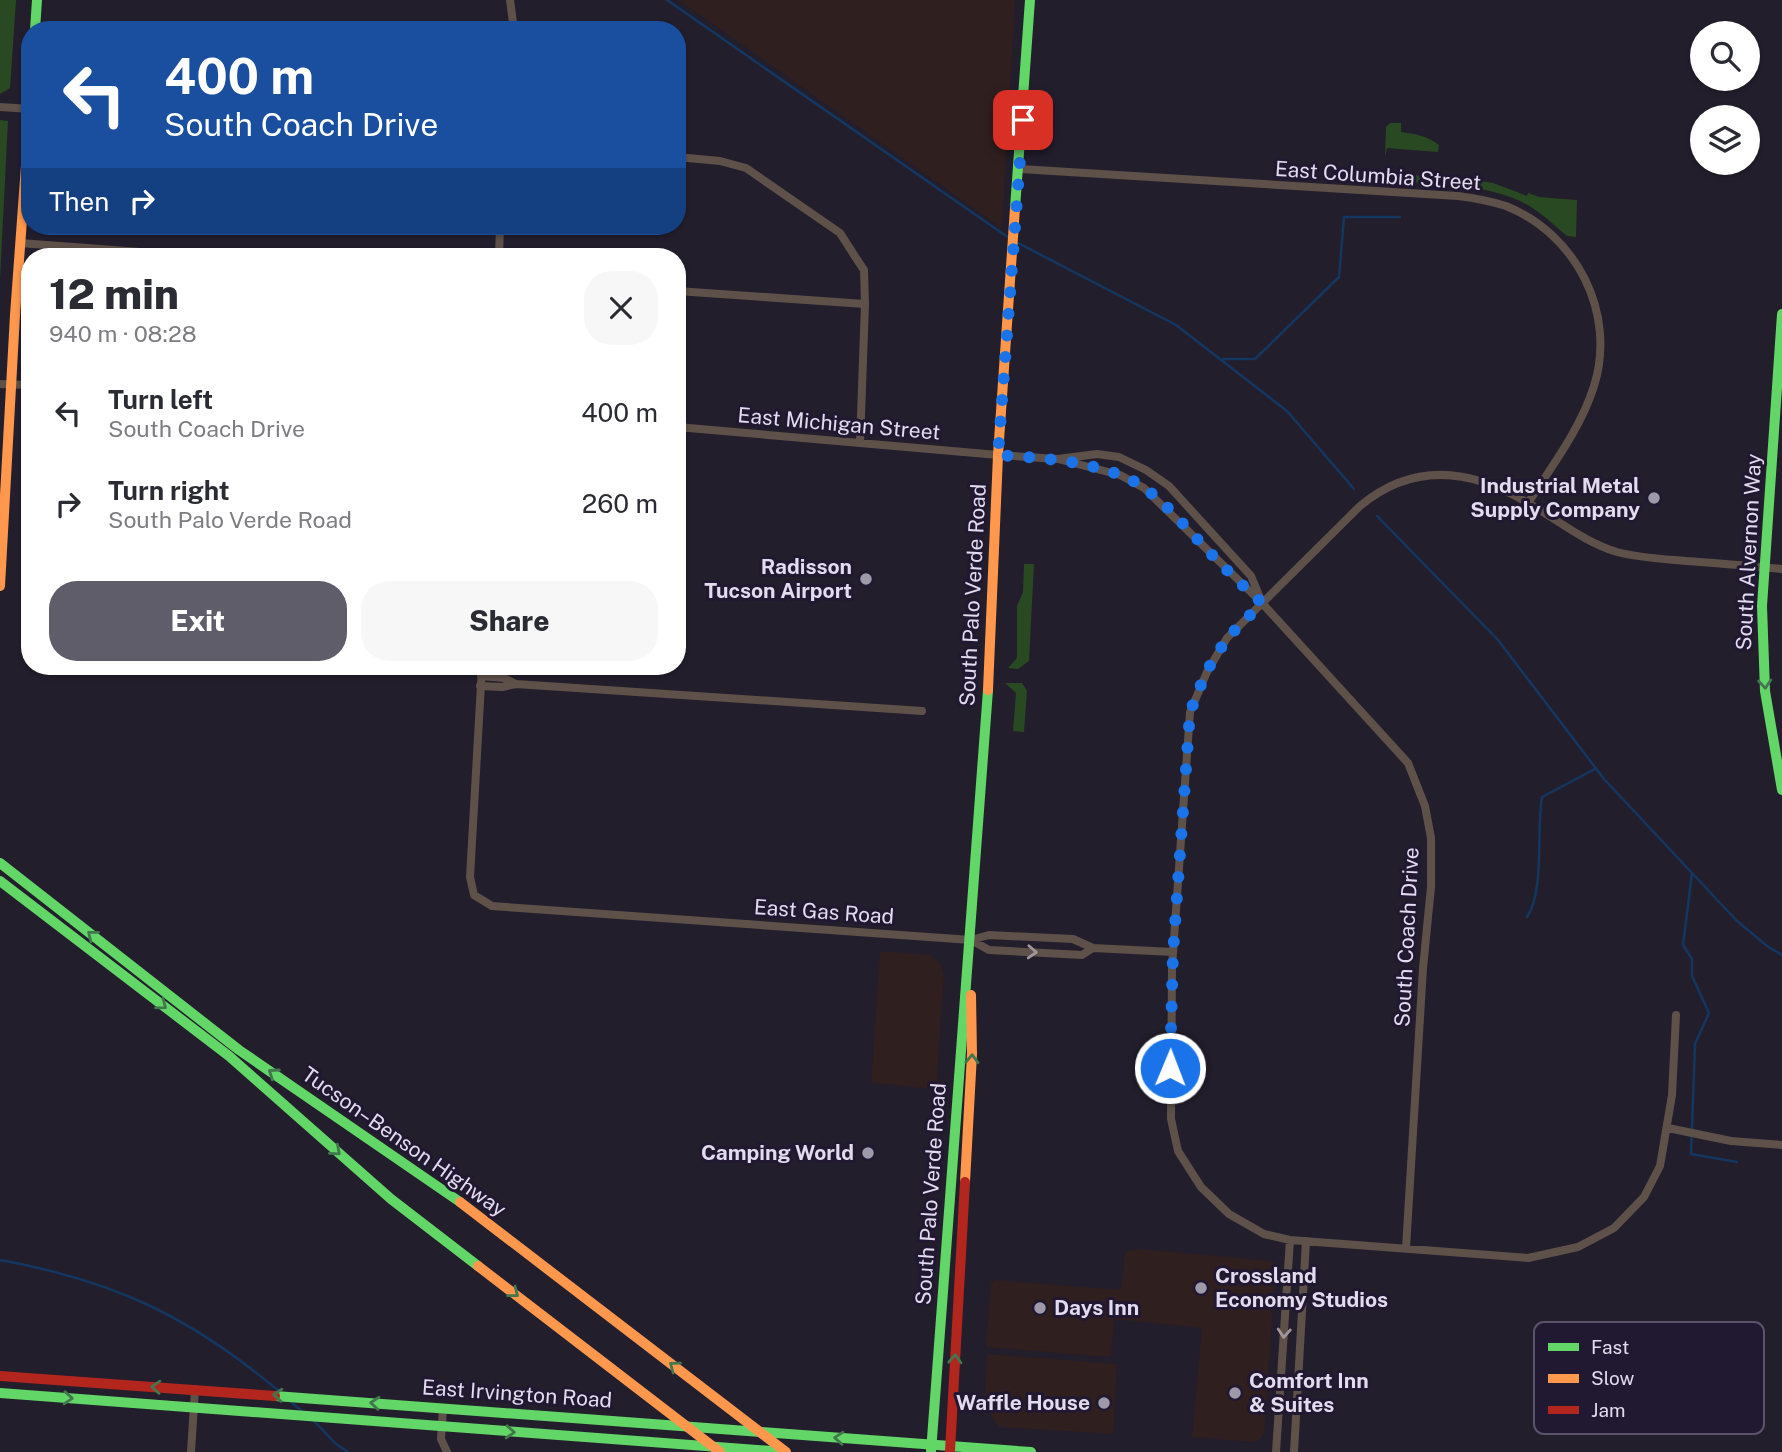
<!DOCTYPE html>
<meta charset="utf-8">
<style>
body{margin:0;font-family:"Public Sans",sans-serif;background:#f7f7f7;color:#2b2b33;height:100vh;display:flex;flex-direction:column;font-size:26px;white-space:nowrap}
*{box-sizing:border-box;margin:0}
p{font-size:23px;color:#7c7c81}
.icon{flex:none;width:38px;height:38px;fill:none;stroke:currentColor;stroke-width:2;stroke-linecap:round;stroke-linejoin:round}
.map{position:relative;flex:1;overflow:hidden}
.side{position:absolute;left:21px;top:248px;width:665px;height:427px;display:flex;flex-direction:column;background:#fff;border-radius:28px;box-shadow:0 2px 5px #0004}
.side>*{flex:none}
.hud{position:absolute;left:21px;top:21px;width:665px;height:214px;border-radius:28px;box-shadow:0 2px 5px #0004;background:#1a4fa0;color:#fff;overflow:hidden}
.tools{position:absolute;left:1690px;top:21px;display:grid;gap:14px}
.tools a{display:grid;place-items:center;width:70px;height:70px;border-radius:50%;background:#fff;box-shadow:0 2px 5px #0004;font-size:35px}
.pin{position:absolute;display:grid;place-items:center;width:60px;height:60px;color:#fff;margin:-30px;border-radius:14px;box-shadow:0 4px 10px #0006}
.me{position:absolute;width:77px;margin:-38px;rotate:1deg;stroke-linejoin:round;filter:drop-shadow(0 0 5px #0008)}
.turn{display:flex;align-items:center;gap:24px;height:147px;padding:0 28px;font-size:32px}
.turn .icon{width:91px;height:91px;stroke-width:2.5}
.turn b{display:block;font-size:49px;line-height:60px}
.then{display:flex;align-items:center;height:66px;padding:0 28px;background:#0003;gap:14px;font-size:26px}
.round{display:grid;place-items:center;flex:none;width:74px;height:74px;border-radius:28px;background:#f7f7f7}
.headline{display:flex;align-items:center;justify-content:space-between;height:119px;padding:0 28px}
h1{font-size:42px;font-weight:800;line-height:52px}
.button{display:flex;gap:14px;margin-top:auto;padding:14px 28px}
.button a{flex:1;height:80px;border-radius:28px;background:#5f5d69;color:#fff;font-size:28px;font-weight:800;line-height:80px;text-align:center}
.button a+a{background:#f7f7f7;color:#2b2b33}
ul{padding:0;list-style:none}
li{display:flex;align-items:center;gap:21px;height:91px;padding:0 28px}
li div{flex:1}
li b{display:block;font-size:26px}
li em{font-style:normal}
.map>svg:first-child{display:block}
.commercial{fill:#301f1f}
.green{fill:#294923}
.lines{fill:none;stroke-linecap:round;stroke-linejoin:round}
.stream{stroke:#133760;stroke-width:2.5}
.street{stroke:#5e5149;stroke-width:8}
.fast{stroke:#63d668;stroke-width:10}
.slow{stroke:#ff974d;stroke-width:10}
.jam{stroke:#b3261e;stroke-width:10}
.oneway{stroke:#42774d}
.oneway2{stroke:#a0969c}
.route{stroke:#1a73e8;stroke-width:12;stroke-dasharray:0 21.6}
.poi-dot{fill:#9f9aaa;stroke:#211832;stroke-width:2.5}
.labels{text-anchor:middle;stroke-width:6;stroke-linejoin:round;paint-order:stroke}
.street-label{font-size:21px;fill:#e2dcee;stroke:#211832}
.poi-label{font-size:21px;font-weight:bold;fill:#e2dcee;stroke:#211832;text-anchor:end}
.key{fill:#211832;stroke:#5b536a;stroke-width:2}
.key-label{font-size:19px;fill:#e2dcee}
</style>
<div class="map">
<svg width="1782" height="1452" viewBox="0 0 1782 1452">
<rect width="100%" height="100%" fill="#231e2c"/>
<path class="commercial" d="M679,0h336l-13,228 -40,-28z
M880,951l50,4 10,8 4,13 -8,113 -65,-6z
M1138,1249l134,12 4,4 -12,169 -4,5 -6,3 -62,-5 10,-109 -88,-9 -3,38 -125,-10 5,-64 4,-3 126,10 4,-38z
M987,1354l130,10 -4,70 -114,-7 -15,-21z"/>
<path class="green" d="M0,0h16l-6,88 -10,6z
M0,120l8,1 -8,158z
M1390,123h11v9c14,2 27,4 38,13l-1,7 -51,-4 -2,9 1,-30z
M1387,174l66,3 40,6 34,13 1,-3 11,4 38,3 -1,37 -9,-1c-15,-13 -31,-28 -49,-36 -40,-17 -88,-16 -131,-19z
M1024,564h10l-5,97 -11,8 -10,-1 9,-10v-52l6,-14z
M1005,683h17l5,8 -3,41 -11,-1 3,-38z"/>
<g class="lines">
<path class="stream" d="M667,0l342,238
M1018,243l158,82 111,86 67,78
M1223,359h32l84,-82 5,-60h56
M1377,516l121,124 106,139 132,141 31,26 15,9
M1692,873l-9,72 9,14v17l17,37 -14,31 -4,110 46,8
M1527,917c18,-27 9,-87 15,-120l53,-28
M0,1260c115,21 191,57 280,132
M290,1401l14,12
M314,1421l22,23 12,8"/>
<path class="street" d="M510,0l4,30
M0,107l30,2
M677,157l43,4 26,7 94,65 16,25 8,12 1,34 -5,139
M1020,169l438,27c16,2 32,5 48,10 70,28 111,107 88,180 -13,42 -42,80 -66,117
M20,243l187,14
M499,257l1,-31
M677,291l188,13
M0,384l30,1
M677,427l321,28 60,4 39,-5 22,3 27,13 23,16 82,90 10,24
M1058,459l62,16 24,13 118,115 146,160 17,43 6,32v49l-8,81 -17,280
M482,667l-12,210 4,18 18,11 479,34 18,-5 84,4 20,9 80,4
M481,676l23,2 12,6
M480,686l22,1 14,-3 406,27
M971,940l18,10 93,5 11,-7
M1676,1015l-4,80 -12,71 -16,31 -30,31 -36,19 -50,11 -238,-18 -26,-6 -35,-20 -28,-27 -23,-36 -7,-32 1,-152 18,-255 17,-40 20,-34 133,-132c54,-45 112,-37 168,-3 30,17 56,39 89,49 23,6 46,7 69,9 32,2 64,5 96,8
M1668,1128l63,13 51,4
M443,1408l-2,31 6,13
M191,1452l4,-63
M1276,1452l14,-212
M1294,1452l12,-211"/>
<path class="fast" d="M35,30l2,-30
M1015,208l15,-208
M1782,314l-20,292 3,85 17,99
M0,863l239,187 221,152
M0,881l229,175 162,143 87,67
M0,1393l785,59
M275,1396l756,56
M931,1452l57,-762"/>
<path class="slow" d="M0,586l15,-271 15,-204
M988,690l10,-235 17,-247
M965,1182l7,-128 -1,-59
M460,1202l326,250
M478,1266l242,186"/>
<path class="jam" d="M0,1376l275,20
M950,1451l15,-269"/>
</g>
<defs><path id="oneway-chevron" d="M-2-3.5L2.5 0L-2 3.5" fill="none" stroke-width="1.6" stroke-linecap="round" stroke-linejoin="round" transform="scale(1.75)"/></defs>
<g class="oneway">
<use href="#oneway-chevron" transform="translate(1765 684) rotate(85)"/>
<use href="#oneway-chevron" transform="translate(92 935) rotate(-142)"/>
<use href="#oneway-chevron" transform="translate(162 1005) rotate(37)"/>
<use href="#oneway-chevron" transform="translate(972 1059) rotate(-88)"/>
<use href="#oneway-chevron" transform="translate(273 1073) rotate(-145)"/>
<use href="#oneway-chevron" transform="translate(336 1151) rotate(41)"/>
<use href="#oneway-chevron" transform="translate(514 1293) rotate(38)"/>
<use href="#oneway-chevron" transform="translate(955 1359) rotate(-87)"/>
<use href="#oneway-chevron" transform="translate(674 1366) rotate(-143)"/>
<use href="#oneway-chevron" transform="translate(156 1387) rotate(-176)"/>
<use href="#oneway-chevron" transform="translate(278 1395) rotate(-176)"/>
<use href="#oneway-chevron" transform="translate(68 1398) rotate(4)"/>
<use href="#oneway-chevron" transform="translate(375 1403) rotate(-175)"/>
<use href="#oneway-chevron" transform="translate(510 1432) rotate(4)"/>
<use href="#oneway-chevron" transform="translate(839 1438) rotate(-176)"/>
</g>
<g class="oneway2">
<use href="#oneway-chevron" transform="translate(1032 952) rotate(3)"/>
<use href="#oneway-chevron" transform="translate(1284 1333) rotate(94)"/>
</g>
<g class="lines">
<path class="route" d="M1023,120l-25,335c41,3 83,5 122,20 33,12 57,43 81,68 19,21 40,41 61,60l-35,35 -21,34 -16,40 -17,241 -3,115"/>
</g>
<g class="poi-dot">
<circle cx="1654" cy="498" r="7"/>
<circle cx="866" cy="579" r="7"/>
<circle cx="868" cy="1153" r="7"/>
<circle cx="1201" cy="1288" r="7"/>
<circle cx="1040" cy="1308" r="7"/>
<circle cx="1235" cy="1393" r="7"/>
<circle cx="1104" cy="1403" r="7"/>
</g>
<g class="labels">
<g class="street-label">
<text transform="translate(1378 176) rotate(4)" y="7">East Columbia Street</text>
<text transform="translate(839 424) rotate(5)" y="7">East Michigan Street</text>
<text transform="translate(1749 552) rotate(-87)" y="7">South Alvernon Way</text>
<text transform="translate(973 595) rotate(-87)" y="7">South Palo Verde Road</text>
<text transform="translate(824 912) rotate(4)" y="7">East Gas Road</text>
<text transform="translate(1407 937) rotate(-87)" y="7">South Coach Drive</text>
<text transform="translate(404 1142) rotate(35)" y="7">Tucson–Benson Highway</text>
<text transform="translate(931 1194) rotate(-86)" y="7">South Palo Verde Road</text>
<text transform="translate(517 1394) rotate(4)" y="7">East Irvington Road</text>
</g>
<g class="poi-label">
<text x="1640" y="493">Industrial Metal<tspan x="1640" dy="24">Supply Company</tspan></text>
<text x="852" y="574">Radisson<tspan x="852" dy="24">Tucson Airport</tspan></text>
<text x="854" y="1160">Camping World</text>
<text x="1215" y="1283" text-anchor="start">Crossland<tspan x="1215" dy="24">Economy Studios</tspan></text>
<text x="1054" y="1315" text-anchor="start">Days Inn</text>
<text x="1249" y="1388" text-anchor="start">Comfort Inn<tspan x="1249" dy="24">&amp; Suites</tspan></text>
<text x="1090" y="1410">Waffle House</text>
</g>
</g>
<rect x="1534" y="1322" width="230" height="112" rx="10" class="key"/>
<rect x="1548" y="1343" width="31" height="8" fill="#63d668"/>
<rect x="1548" y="1374" width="31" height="9" fill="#ff974d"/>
<rect x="1548" y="1406" width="31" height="8" fill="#b3261e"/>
<g class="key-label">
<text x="1591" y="1354">Fast</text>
<text x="1591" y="1385">Slow</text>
<text x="1591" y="1417">Jam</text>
</g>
</svg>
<div class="tools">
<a><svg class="icon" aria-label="search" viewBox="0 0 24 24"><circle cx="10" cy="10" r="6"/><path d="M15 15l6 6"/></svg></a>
<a><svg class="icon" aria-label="layers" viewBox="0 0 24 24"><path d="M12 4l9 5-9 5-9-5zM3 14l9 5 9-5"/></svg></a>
</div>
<div class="pin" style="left:1023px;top:120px;background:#d93025"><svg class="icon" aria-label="arrive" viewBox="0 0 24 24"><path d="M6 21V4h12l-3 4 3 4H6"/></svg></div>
<svg class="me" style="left:1170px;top:1068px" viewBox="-20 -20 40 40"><circle r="17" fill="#1a73e8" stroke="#fff" stroke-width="3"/><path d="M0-11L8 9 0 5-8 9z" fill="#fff"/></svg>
<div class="hud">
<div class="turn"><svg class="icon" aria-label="left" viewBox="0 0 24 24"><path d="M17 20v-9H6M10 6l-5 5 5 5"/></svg><div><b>400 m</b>South Coach Drive</div></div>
<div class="then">Then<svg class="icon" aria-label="right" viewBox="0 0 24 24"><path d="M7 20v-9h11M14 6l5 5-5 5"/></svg></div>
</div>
<section class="side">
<div class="headline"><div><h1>12 min</h1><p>940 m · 08:28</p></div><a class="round"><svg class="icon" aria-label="close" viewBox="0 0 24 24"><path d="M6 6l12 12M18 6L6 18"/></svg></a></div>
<ul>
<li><svg class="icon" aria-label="left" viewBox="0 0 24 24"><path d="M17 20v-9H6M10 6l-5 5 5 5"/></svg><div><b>Turn left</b><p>South Coach Drive</p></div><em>400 m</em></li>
<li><svg class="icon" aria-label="right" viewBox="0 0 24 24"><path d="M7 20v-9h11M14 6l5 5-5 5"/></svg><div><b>Turn right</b><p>South Palo Verde Road</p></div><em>260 m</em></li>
</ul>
<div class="button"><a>Exit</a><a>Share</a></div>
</section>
</div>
